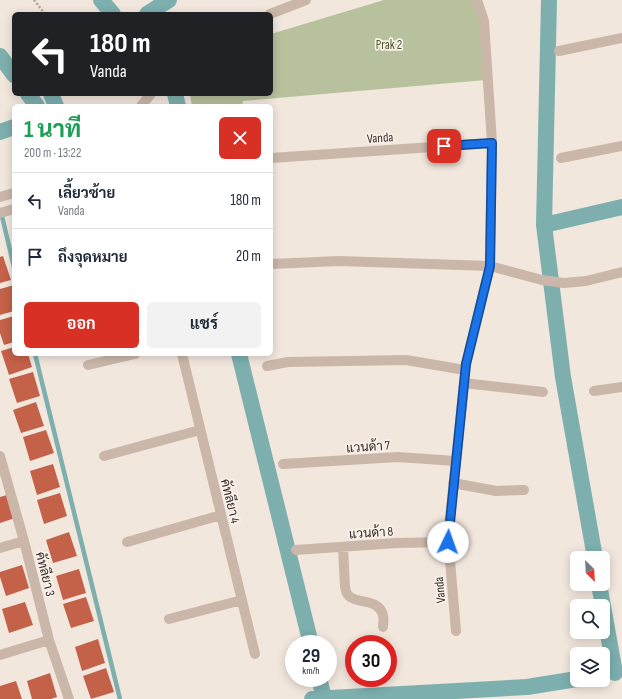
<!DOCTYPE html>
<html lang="th">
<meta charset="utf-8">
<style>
body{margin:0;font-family:"Sofia Sans Condensed",Sarabun,sans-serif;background:#f2f2f3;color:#1f2937;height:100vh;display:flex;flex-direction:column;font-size:15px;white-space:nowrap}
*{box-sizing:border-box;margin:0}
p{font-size:13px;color:#747a83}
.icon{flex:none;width:22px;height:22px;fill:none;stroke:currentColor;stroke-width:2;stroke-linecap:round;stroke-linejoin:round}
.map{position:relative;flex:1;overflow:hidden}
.panel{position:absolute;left:12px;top:104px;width:261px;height:252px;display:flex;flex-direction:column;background:#fff;border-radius:6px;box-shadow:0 2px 10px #0003}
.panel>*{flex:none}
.hud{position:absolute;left:12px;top:12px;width:261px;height:84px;border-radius:6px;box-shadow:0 2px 10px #0003;background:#202124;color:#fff;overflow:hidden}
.needle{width:26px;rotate:156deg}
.controls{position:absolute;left:570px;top:551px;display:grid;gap:8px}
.controls a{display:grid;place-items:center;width:40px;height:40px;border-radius:6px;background:#fff;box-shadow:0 2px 10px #0003;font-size:20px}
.speed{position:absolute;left:285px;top:635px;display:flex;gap:8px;font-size:20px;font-weight:700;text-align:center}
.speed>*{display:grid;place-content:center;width:52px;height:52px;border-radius:50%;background:#fff;box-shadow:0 2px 10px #0003;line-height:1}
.speed small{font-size:10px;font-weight:400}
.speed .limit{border:6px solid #d22;background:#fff;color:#111}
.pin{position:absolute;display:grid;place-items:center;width:34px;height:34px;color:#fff;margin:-17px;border-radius:8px;box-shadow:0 2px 6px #0006}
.me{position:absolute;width:44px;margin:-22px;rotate:3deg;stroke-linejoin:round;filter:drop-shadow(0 0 3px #0008)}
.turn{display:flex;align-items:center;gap:14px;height:84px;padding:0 12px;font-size:18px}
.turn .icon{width:52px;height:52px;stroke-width:2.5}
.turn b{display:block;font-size:28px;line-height:34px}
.round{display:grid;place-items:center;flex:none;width:42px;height:42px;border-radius:6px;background:#f2f2f3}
.summary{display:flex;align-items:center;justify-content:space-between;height:68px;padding:0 12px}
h1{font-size:24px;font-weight:700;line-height:30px;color:#1e9e55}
.button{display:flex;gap:8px;margin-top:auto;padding:8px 12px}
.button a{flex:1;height:46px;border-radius:6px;background:#d93025;color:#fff;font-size:16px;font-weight:700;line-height:46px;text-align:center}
.button a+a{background:#f2f2f3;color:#1f2937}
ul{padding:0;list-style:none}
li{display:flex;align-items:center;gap:12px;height:56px;padding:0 12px;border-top:1px solid #e0e1e3}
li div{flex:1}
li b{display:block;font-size:15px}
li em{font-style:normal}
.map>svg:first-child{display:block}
.green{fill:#b7c19d}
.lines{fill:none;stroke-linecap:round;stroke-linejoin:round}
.stream{stroke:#7dafaf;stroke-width:4.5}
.canal{stroke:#7dafaf;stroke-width:16}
.building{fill:#c46149}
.path{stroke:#b6a193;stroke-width:2.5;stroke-dasharray:2 2;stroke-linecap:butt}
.minor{stroke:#cab7a9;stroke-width:10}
.route-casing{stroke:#114b97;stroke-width:10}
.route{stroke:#1a73e8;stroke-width:7}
.labels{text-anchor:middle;stroke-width:3.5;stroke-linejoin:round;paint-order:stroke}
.park-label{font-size:13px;fill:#49562d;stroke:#faf2ea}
.street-label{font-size:13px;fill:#382d29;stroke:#faf2ea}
</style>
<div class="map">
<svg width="622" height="699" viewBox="0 0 622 699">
<rect width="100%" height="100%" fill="#f2e7dd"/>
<path class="green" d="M384,0h88l15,30 -1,50 -243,21 -1,5h-50l-2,-11 1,-1h80v-60z"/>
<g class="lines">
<path class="stream" d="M1,212l13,55
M35,354l85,345"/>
<path class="canal" d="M101,0l12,14
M549,0l-5,225 19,152 32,181
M147,14l22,-14
M0,56l14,19
M28,94l9,12
M51,94l5,12
M175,94l3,12
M0,132l14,-5
M544,225l78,-18
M239,354l72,290
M599,584l16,89
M319,678l5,20
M312,699l215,-12 50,-8"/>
</g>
<path class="building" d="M3,256l8,24 -11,3v-26z
M14,285v26l-14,4v-26z
M14,316v26l-10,3 -4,-12v-13z
M14,347v7h14l4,13 -23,8 -8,-24z
M33,372l7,24 -23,7 -8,-24z
M36,402l8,24 -23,7 -8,-23z
M46,430l8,23 -24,8 -7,-24z
M53,464l7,23 -23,8 -7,-24z
M60,493l7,23 -23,8 -7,-24z
M7,495l8,23 -15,5v-26z
M69,532l8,24 -24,7 -7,-23z
M22,565l7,23 -23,8 -6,-19v-5z
M79,569l7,24 -23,7 -7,-24z
M86,597l8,24 -23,7 -8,-24z
M25,602l8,23 -24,8 -7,-24z
M98,639l7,24 -23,8 -7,-24z
M106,668l8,24 -23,7 -8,-23z
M50,673l7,24 -6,2h-19l-5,-18z
M16,681l6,18h-22v-13z"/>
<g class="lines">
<path class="path" d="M34,0l11,14"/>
<path class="minor" d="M270,14l36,-14
M559,51l63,-13
M141,106l10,-12
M271,158l221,-15
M561,158l61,-12
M0,197l14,-4
M0,213l14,-4
M271,264l68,-3 151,5 52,14 22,3 22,-2 36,-9
M182,354l73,300
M88,365l47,-11
M267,366l21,-4 118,-2 59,10
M464,383l79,9
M594,391l28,-4
M0,456l24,85 25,99 20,59
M104,456l96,-26
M283,464l115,-7 57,4
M453,483l43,8 28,-1
M127,542l94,-27
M343,547l2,40c1,3 1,7 4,9 8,8 29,2 34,19 1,3 0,9 0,12
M0,548l24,-7
M296,550l100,-7 52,-1
M169,619l73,-19
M456,631l-8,-94 18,-173 24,-98 2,-123 -8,-122 -7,-21
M0,655l49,-15"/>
</g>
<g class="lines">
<defs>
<path id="route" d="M444,146l48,-3 -2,123 -24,98 -18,178"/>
</defs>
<use href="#route" class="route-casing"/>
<use href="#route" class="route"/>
</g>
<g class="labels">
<g class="park-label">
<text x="389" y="49">Prak 2</text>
</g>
<g class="street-label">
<text transform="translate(380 137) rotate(-4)" y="5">Vanda</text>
<text transform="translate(368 446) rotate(-4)" y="5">แวนด้า 7</text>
<text transform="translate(231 501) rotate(76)" y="5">คัทลียา 4</text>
<text transform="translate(371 532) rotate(-4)" y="5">แวนด้า 8</text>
<text transform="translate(46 574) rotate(76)" y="5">คัทลียา 3</text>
<text transform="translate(439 590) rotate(-95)" y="5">Vanda</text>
</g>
</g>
</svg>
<div class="controls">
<a><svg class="needle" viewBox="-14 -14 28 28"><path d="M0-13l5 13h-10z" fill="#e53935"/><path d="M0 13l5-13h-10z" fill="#747a83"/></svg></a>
<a><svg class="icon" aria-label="search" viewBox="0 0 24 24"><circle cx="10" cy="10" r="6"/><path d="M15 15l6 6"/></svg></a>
<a><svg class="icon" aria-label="layers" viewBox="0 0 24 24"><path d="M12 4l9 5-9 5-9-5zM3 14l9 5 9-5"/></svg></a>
</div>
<div class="speed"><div>29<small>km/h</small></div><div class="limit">30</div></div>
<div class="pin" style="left:444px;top:146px;background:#d93025"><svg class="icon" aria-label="arrive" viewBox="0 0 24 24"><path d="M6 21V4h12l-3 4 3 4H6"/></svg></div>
<svg class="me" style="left:448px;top:542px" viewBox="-20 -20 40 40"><circle r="19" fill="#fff"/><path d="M0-13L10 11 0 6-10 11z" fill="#1a73e8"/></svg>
<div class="hud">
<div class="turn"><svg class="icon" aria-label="left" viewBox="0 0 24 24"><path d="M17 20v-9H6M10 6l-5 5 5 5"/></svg><div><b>180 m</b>Vanda</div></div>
</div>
<section class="panel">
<div class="summary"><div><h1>1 นาที</h1><p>200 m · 13:22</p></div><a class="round" style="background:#d93025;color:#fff"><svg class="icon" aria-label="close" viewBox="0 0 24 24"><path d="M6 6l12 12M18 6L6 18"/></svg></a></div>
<ul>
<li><svg class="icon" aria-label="left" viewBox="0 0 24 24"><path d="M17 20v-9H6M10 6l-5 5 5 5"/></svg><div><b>เลี้ยวซ้าย</b><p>Vanda</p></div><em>180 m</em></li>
<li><svg class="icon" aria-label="arrive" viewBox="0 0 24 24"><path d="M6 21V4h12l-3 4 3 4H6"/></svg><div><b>ถึงจุดหมาย</b></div><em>20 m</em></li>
</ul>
<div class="button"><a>ออก</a><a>แชร์</a></div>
</section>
</div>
